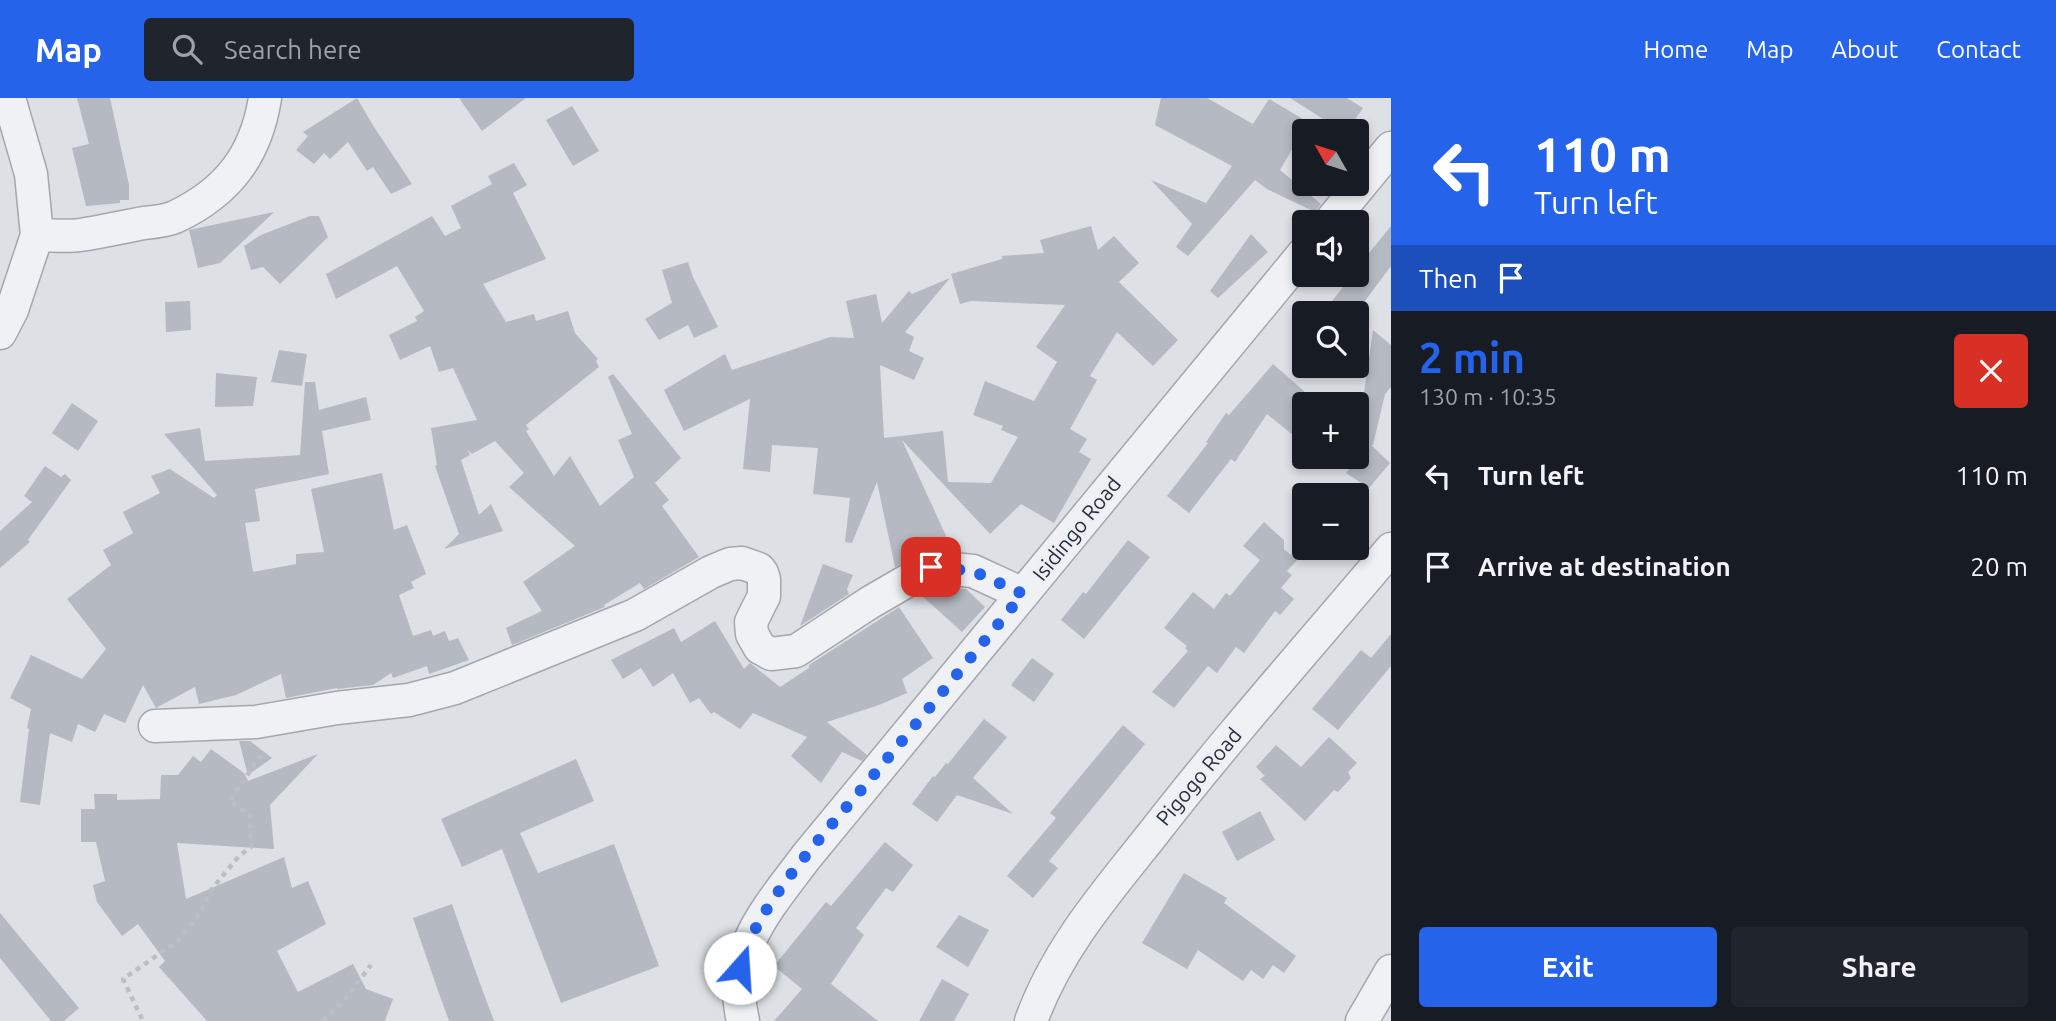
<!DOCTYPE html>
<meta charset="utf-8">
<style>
body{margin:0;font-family:Ubuntu,sans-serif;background:#20242c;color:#f1f3f6;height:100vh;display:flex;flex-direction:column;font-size:26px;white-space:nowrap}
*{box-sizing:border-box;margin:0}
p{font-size:23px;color:#9ea1a6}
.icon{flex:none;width:38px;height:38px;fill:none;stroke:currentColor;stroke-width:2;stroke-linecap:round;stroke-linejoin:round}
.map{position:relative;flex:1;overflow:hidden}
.side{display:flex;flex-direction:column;background:#171b24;width:665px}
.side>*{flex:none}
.hud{background:#2563eb;color:#fff;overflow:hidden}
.needle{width:46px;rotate:309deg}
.tools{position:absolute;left:1292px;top:21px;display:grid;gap:14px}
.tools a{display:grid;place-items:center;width:77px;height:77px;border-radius:7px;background:#171b24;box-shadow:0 4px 10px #0003;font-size:35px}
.pin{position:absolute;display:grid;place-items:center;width:60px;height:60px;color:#fff;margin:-30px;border-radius:14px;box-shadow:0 4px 10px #0006}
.me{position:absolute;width:77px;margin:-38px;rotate:19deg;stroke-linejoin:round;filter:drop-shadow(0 0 5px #0008)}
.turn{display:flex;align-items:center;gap:24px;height:147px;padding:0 28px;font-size:32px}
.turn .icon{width:91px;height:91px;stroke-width:2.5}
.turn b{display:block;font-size:49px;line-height:60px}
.then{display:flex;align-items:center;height:66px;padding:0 28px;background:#0003;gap:14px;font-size:26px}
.round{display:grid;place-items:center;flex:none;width:74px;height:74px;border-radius:7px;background:#20242c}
.head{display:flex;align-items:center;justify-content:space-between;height:119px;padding:0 28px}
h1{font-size:42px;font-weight:600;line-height:52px;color:#2563eb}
.cta{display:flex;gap:14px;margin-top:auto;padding:14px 28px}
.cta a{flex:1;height:80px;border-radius:7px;background:#2563eb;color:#fff;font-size:28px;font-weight:600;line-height:80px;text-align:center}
.cta a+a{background:#20242c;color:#f1f3f6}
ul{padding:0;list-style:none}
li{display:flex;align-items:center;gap:21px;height:91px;padding:0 28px}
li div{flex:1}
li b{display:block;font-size:26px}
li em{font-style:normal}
header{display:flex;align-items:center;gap:42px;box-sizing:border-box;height:98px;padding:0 35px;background:#2563eb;color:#fff}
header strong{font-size:33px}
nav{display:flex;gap:38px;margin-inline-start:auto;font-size:24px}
.search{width:490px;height:63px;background:#20242c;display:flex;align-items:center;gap:18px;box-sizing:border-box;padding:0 24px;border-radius:7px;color:#9ea1a6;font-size:26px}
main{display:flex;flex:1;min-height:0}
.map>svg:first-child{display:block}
.building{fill:#b5b9c1}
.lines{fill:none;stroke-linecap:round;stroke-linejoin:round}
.minor-casing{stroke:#a3a7ae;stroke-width:35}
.path{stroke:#bbbec4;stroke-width:4.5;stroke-dasharray:5 5;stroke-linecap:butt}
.minor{stroke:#eff1f4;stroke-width:32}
.route{stroke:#2563eb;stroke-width:12;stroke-dasharray:0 21.6}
.labels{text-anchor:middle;stroke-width:5;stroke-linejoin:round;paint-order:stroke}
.street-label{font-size:21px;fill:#282d3a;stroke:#eceff3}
</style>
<header>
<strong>Map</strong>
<div class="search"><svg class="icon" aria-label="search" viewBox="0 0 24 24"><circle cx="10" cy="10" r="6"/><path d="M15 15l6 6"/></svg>Search here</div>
<nav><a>Home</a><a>Map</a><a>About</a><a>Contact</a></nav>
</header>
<main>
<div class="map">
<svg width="1391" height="923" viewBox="0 0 1391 923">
<rect width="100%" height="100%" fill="#dde0e5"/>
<path class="building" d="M77,0h33l19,87v15h-9v3l-34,3 -14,-58 17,-4z
M357,0l17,29 38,57 -21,10 -18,-27 -6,4 -19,-29 -18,17 -6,-6 -10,11 -18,-14 12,-14 -5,-4z
M459,0h67l-44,33z
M1161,0h46l46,26 16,-25 39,23 -28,48 41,34 -6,8 -48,-23 -12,-9 -67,76 -12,-9 16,-23 -41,-44 55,23 26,-37 -77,-41z
M1290,0h57l16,10 -16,23h-5z
M572,8l27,45 -26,15 -27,-46z
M514,65l13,22 -14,8 33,66 -63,25 23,38 28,-8 2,7 32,-10 7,22 23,26 -2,2 3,6 -73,58 3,4 -3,2 28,45 16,-20 30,50 34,-29 -16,-37 14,-6 -24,-57 5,-3 68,84 -26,25 14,17 -7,6 37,51 -55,32 -4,-6 -36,22 1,2 -93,38 -6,-17 36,-17 -19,-29 52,-36 -66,-59 15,-14 -29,-32 -23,13 -4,-4 2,5 -9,5 18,55 12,-11 12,27 -59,18 15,-15 -24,-68 2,-1 -6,-37 46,-8 -24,-52 -14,4 -9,-26 -30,14 -11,-25 28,-14 -2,-4 9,-6 -27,-45 -61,33 -10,-25 106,-58 13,20 16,-8 -10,-22 41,-22 -4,-8z
M274,114l-54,51 -22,5 -9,-38z
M310,118h9l9,21 -48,47 -17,-17 -12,3 -7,-24 17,-11z
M1091,128l7,24 16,-14 25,27 -20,19 59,58 -25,26 -36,-34 -27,44 7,4 -27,49 17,10 -8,13 12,7 -37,64 -33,-19 -31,30 -88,-94 51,111 -20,-2 -10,2 -28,16 -18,-85 -25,61 -7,-1 5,-44 -37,-4 5,-46 -46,-3 -2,27 -27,-3 7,-70 -66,32 -20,-41 61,-36 7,16 98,-33 24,1 -8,-37 30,-7 6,29 27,-32 3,3 38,-16 -45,54 9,5 -5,14 15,7 -10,22 -34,-15 4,73 59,-7 5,51 43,1 27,-46 -17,-7 2,-4 -30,-11 12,-34 49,20 23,-39 -21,-15 29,-42 -94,-4 -11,3 -9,-30 51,-15v-3l42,-3 -4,-13z
M1391,128v40l-35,47h-33l29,-38h4v-6z
M1251,136l17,18 -50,46 -8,-7z
M688,164l5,15 25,50 -24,11 -6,-13 -29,15 -14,-21 27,-16 -10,-33z
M190,203l1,29 -25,2 -1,-30z
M1373,232l18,15v42l-6,7 -12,51 -16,-3z
M279,252l28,4 -5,32 -31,-4z
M1273,266l31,27v53l-37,-30 -32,48 -4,-3 -42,54 -22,-17 41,-53 -2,-1 20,-29 3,2z
M216,275l41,4 -4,29 -38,1z
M305,284h10l4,28 47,-13 5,23 -49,11 7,43 -74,15 5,32 -15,2 8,49 43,-8v-10l28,-2 -13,-63 71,-16 12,57 13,-5 19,49 -15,8 3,6 -15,7 14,41 18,-6 2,6 12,-5 4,10 9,-3 11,22 -40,14 -2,-8 -34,12 -2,-5 -18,12 -36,4v-1l-51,10 -5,-24 -45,21 -37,9 -4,-17 -39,21 -13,-23 -18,38 -21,-9 -9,18 -17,-8 -6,18 -22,-9 -10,72 -20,-3 9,-73 -2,-1 4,-19 -21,-11 21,-43 51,24 24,-30 -39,-50 44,-34 -8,-15 30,-17 -10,-21 37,-19 -9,-17 19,-7 44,29 3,-3 -53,-61 36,-6 5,33 95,-6z
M72,305l26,18 -20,30 -26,-18z
M1370,346l20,19 -21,25 -23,-15z
M45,368l16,11 4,-3 6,6 -43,60 2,2 -30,26v-37l32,-29 -8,-6z
M1264,424l20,18v9l13,11 -10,11 5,4 -11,13 13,11 -14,16 -5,-4 -31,42 -8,-6 -19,26 -9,-7 -34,42 -22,-16 36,-41 -3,-3 2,-2 -23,-18 29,-36 21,17 12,-16 4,3 30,-36 -17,-14z
M1128,442l22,17 -66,82 -23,-19 22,-28 3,2z
M823,466l30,11 -6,14 2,5 -49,32z
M935,488l31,3 19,18 -23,25 -42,-38z
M899,509l34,51 -31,21 5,14 -28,12 -52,17 40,33 -5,6 -20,-9 -21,31 -30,-27 16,-19 -54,-24 -13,16 -26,-17 -3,2 -12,-16 -9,5 -17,-30 -20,14 -12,-19 -18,11 -12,-19 63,-32 7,14 34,-21 29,48 6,-6 30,24 29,-19v-3z
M1391,536v32l-53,64 -26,-21 49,-59 10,8z
M1032,560l22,16 -20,28 -23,-17z
M984,621l23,18 -34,41 40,36 -56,-19 -20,27 -25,-18 21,-28 2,1 11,-14 2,1z
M1123,627l22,19 -96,117 9,7 -25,30 -26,-22 49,-58 -6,-5z
M1329,639l28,26 -9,9 3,6 -13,14 -4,-2 -29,31 -45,-42 5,-3 -9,-9 20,-22 25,22z
M239,643h11l22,17 -24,17z
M211,651l33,24 4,8 70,-27 -48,51 4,44 -97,-6 9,56 98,-42 8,31 16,-7 18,43 -49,27 21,41 55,-28 13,25 27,10 -8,22h-178l-48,-54 6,-6 -27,-37 -16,12 -25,-34 -4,-17 12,-4 -9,-39h-15v-33h14l-1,-15h23v6l43,-1 1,-24h17l15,-19 8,6z
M576,661l18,42 -74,32 18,40 76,-29 45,122 -98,37 -59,-154 -40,18 -21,-48z
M1260,713l15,29 -38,21 -15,-29z
M885,744l28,23 -20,27 -7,-4 -30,40 8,7 -33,49 47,37h-104l28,-32 -28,-23 52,-64 5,4z
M1184,775l43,25 -3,5 72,53 -12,17 -11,-8 -10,14 -12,-9 -8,11 -45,-31 -11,19 -45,-26z
M452,806l22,63 20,54h-45l-12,-33 -24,-70z
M0,815l79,95 -15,13h-13l-51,-63z
M959,817l30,15 -21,37 -32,-20z
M942,881l27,15 -15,27h-35z"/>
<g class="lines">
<defs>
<path id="minor" d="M1330,124l61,-74
M37,137c14,0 29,2 43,0 21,-3 42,-8 64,-12 10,-1 22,-2 31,-6 53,-25 81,-62 90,-119
M0,235l12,-23 25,-75 -6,-61 -22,-76
M155,628l101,-4 81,-14 72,-8 46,-12 180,-73 76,-43 19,-8 12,-1 17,6 3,4 2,6v17l-13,26 1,12 8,14 11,6 25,-3 73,-48 62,-36 42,4 50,23
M743,923c-17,-69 25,-113 63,-164l498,-604
M1031,923c26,-72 74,-127 121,-186 76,-98 159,-191 239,-286
M1362,923l29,-50"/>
</defs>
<use href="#minor" class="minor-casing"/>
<path class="path" d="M142,921l-19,-40 55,-38 20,-25 13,-26 28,-34 12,-9 -1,-32 -21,-14 35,-50
M323,923l20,-19 28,-37"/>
<use href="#minor" class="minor"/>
</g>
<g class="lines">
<path class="route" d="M740,870c15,-62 85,-134 126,-184 53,-63 105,-127 157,-190l-50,-23 -42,-4"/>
</g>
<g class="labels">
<g class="street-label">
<text transform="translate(1077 431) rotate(-51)" y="7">Isidingo Road</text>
<text transform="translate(1199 679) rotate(-50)" y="7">Pigogo Road</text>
</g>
</g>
</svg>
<div class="tools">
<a><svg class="needle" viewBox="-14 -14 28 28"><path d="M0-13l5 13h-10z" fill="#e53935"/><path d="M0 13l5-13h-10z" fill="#9ea1a6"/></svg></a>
<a><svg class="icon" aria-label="sound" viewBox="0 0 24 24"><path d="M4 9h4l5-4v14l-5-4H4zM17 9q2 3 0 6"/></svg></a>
<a><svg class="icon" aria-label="search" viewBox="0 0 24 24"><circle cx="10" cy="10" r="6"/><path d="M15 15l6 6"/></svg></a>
<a>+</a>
<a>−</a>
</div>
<div class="pin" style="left:931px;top:469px;background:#d93025"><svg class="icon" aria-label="arrive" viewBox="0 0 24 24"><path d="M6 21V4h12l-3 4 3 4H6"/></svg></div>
<svg class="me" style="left:740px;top:870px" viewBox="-20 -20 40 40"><circle r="19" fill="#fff"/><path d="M0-13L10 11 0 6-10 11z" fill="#2563eb"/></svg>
</div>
<section class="side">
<div class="hud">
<div class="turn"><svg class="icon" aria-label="left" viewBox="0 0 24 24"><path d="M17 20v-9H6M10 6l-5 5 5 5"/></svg><div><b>110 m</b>Turn left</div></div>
<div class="then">Then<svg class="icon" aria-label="arrive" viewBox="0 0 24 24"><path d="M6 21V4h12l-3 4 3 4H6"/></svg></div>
</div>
<div class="head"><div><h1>2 min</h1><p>130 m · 10:35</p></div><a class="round" style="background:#d93025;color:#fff"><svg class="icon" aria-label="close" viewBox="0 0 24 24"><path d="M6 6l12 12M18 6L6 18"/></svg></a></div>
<ul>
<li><svg class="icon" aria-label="left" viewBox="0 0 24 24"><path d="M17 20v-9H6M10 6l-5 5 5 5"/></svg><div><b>Turn left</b></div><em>110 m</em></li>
<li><svg class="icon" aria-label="arrive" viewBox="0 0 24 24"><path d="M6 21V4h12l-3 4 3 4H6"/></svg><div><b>Arrive at destination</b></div><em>20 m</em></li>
</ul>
<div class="cta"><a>Exit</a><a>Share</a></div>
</section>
</main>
